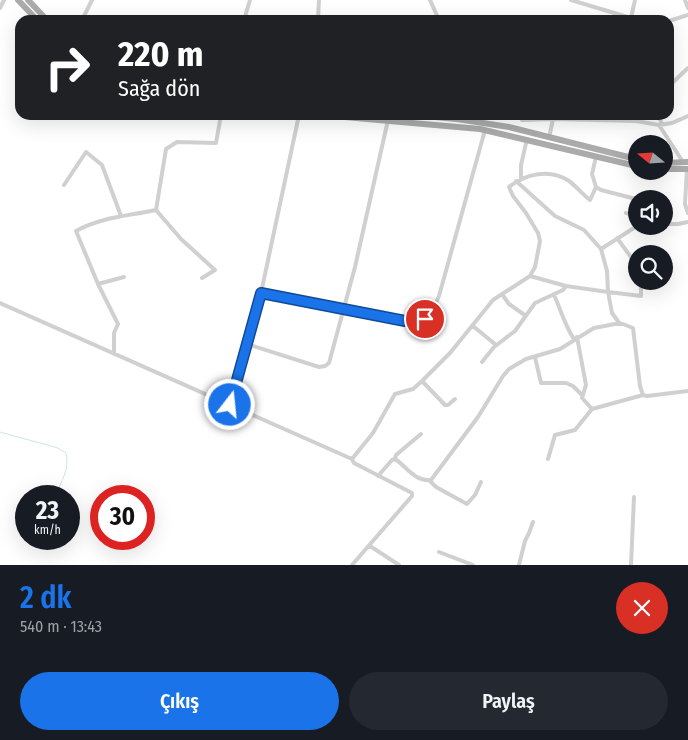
<!DOCTYPE html>
<html lang="tr">
<meta charset="utf-8">
<style>
body{margin:0;font-family:"Fira Sans Condensed",sans-serif;background:#242831;color:#f1f3f6;height:100vh;display:flex;flex-direction:column;font-size:19px;white-space:nowrap}
*{box-sizing:border-box;margin:0}
p{font-size:16px;color:#9ea1a6}
.icon{flex:none;width:28px;height:28px;fill:none;stroke:currentColor;stroke-width:2;stroke-linecap:round;stroke-linejoin:round}
.map{position:relative;height:565px;overflow:hidden}
.panel{display:flex;flex-direction:column;background:#171b24;flex:1}
.panel>*{flex:none}
.top-card{position:absolute;left:15px;top:15px;width:659px;height:105px;border-radius:15px;box-shadow:0 5px 20px #0002;background:#202124;color:#fff;overflow:hidden}
.needle{width:32px;rotate:288deg}
.fabs{position:absolute;left:628px;top:135px;display:grid;gap:10px}
.fabs a{display:grid;place-items:center;width:45px;height:45px;border-radius:50%;background:#171b24;box-shadow:0 5px 20px #0002;font-size:25px}
.speed{position:absolute;left:15px;top:485px;display:flex;gap:10px;font-size:25px;font-weight:700;text-align:center}
.speed>*{display:grid;place-content:center;width:65px;height:65px;border-radius:50%;background:#171b24;box-shadow:0 5px 20px #0002;line-height:1}
.speed small{font-size:12px;font-weight:400}
.speed .limit{border:8px solid #d22;background:#fff;color:#111}
.pin{position:absolute;display:grid;place-items:center;width:42px;height:42px;color:#fff;margin:-21px;border:2px solid #fff;border-radius:50%;box-shadow:0 1px 5px #0007}
.me{position:absolute;width:55px;margin:-28px;rotate:16deg;stroke-linejoin:round;filter:drop-shadow(0 0 4px #0008)}
.turn{display:flex;align-items:center;gap:18px;height:105px;padding:0 20px;font-size:22px}
.turn .icon{width:65px;height:65px;stroke-width:2.5}
.turn b{display:block;font-size:35px;line-height:42px}
.round{display:grid;place-items:center;flex:none;width:52px;height:52px;border-radius:26px;background:#242831}
.summary{display:flex;align-items:center;justify-content:space-between;height:85px;padding:0 20px}
h1{font-size:30px;font-weight:600;line-height:38px;color:#1a73e8}
.primary-button{display:flex;gap:10px;margin-top:auto;padding:10px 20px}
.primary-button a{flex:1;height:58px;border-radius:30px;background:#1a73e8;color:#fff;font-size:20px;font-weight:600;line-height:58px;text-align:center}
.primary-button a+a{background:#242831;color:#f1f3f6}
.map>svg:first-child{display:block}
.lines{fill:none;stroke-linecap:round;stroke-linejoin:round}
.stream{stroke:#cce4eb;stroke-width:1}
.street{stroke:#d0d0d0;stroke-width:4}
.primary{stroke:#ababab;stroke-width:6}
.route-casing{stroke:#114b97;stroke-width:12}
.route{stroke:#1a73e8;stroke-width:9}
</style>
<div class="map">
<svg width="688" height="565" viewBox="0 0 688 565">
<rect width="100%" height="100%" fill="#fff"/>
<g class="lines">
<path class="stream" d="M0,432l58,16 8,5c4,16 -5,29 -11,43"/>
<path class="street" d="M430,0l9,20
M571,0l60,18 -1,2
M635,0l-4,18 11,2
M685,0l3,8
M0,8l4,-8
M82,20l10,-20
M244,20l6,-20
M318,20l1,-20
M669,21l19,-6
M669,86l19,-18
M480,115l1,7
M658,115l4,9
M522,120l31,-1
M659,125l24,37
M549,138l4,-19 83,2 23,4 13,-2 16,-7
M596,157l-4,17 4,13 5,3 35,9
M687,169l-2,35 3,9
M521,179v-14l6,-26
M516,181l39,35 29,14 17,19
M64,185l22,-33 16,13 19,51
M664,207l4,1
M626,213l10,4
M664,224h14l10,-2
M617,238l19,26
M530,276l36,10 42,6 -1,-21 -6,-22 36,-23
M202,278l13,-8 -34,-31 -25,-29 10,-61 11,-7 39,1 5,-28
M98,284l26,-7
M261,293l144,28 20,-2 10,-14 4,-9 46,-166
M502,294l7,10 17,12
M554,295c7,15 11,31 20,44
M0,303l352,156
M620,324l-8,-11 -4,-21 33,4v-15
M473,326l23,19
M577,337l9,48 -4,13 10,11
M247,344l72,23 6,-1 4,-3 26,-96 33,-147
M114,354v-21l4,-9 -20,-40 -22,-53c25,-14 52,-15 80,-21
M535,357l6,26h25l7,3 9,9
M482,362l12,-15 21,-16 20,-28 28,-13 3,-4
M422,381l23,24h3l7,-6
M230,405l31,-112 38,-178
M395,459l1,-4 25,-21
M548,459l7,-24 20,-5 17,-21 51,-14
M378,476l14,-16 3,-1c11,7 20,23 36,21l47,-63 25,-41 6,-7 17,-10 34,-10 34,-21 21,-4h8l10,4 7,58 3,9 4,1 41,-5
M429,480l7,7 31,17 8,-9 6,-13
M370,546l29,19
M439,552l34,13
M352,565l60,-69v-3l-58,-30 -2,-4 21,-26 22,-39 18,-5 9,-8 28,-28 43,-53 37,-24 5,-9 5,-26 -2,-8 -12,-20 -13,-17 -4,-9c16,-13 41,-19 60,-6 7,5 13,13 21,19l6,-13
M519,565l6,-24 4,-8 4,-11
M631,565l3,-68"/>
<path class="primary" d="M18,0l19,20
M28,0l19,20
M322,115l158,14 156,37
M413,115l44,4 52,8 127,32
M664,163l24,-1
M664,169h24"/>
</g>
<g class="lines">
<defs>
<path id="route" d="M230,405l31,-112 144,28 20,-2"/>
</defs>
<use href="#route" class="route-casing"/>
<use href="#route" class="route"/>
</g>
</svg>
<div class="fabs">
<a><svg class="needle" viewBox="-14 -14 28 28"><path d="M0-13l5 13h-10z" fill="#e53935"/><path d="M0 13l5-13h-10z" fill="#9ea1a6"/></svg></a>
<a><svg class="icon" aria-label="sound" viewBox="0 0 24 24"><path d="M4 9h4l5-4v14l-5-4H4zM17 9q2 3 0 6"/></svg></a>
<a><svg class="icon" aria-label="search" viewBox="0 0 24 24"><circle cx="10" cy="10" r="6"/><path d="M15 15l6 6"/></svg></a>
</div>
<div class="speed"><div>23<small>km/h</small></div><div class="limit">30</div></div>
<div class="pin" style="left:425px;top:319px;background:#d93025"><svg class="icon" aria-label="arrive" viewBox="0 0 24 24"><path d="M6 21V4h12l-3 4 3 4H6"/></svg></div>
<svg class="me" style="left:230px;top:405px" viewBox="-20 -20 40 40"><circle r="17" fill="#1a73e8" stroke="#fff" stroke-width="3"/><path d="M0-11L8 9 0 5-8 9z" fill="#fff"/></svg>
<div class="top-card">
<div class="turn"><svg class="icon" aria-label="right" viewBox="0 0 24 24"><path d="M7 20v-9h11M14 6l5 5-5 5"/></svg><div><b>220 m</b>Sağa dön</div></div>
</div>
</div>
<section class="panel">
<div class="summary"><div><h1>2 dk</h1><p>540 m · 13:43</p></div><a class="round" style="background:#d93025;color:#fff"><svg class="icon" aria-label="close" viewBox="0 0 24 24"><path d="M6 6l12 12M18 6L6 18"/></svg></a></div>
<div class="primary-button"><a>Çıkış</a><a>Paylaş</a></div>
</section>
